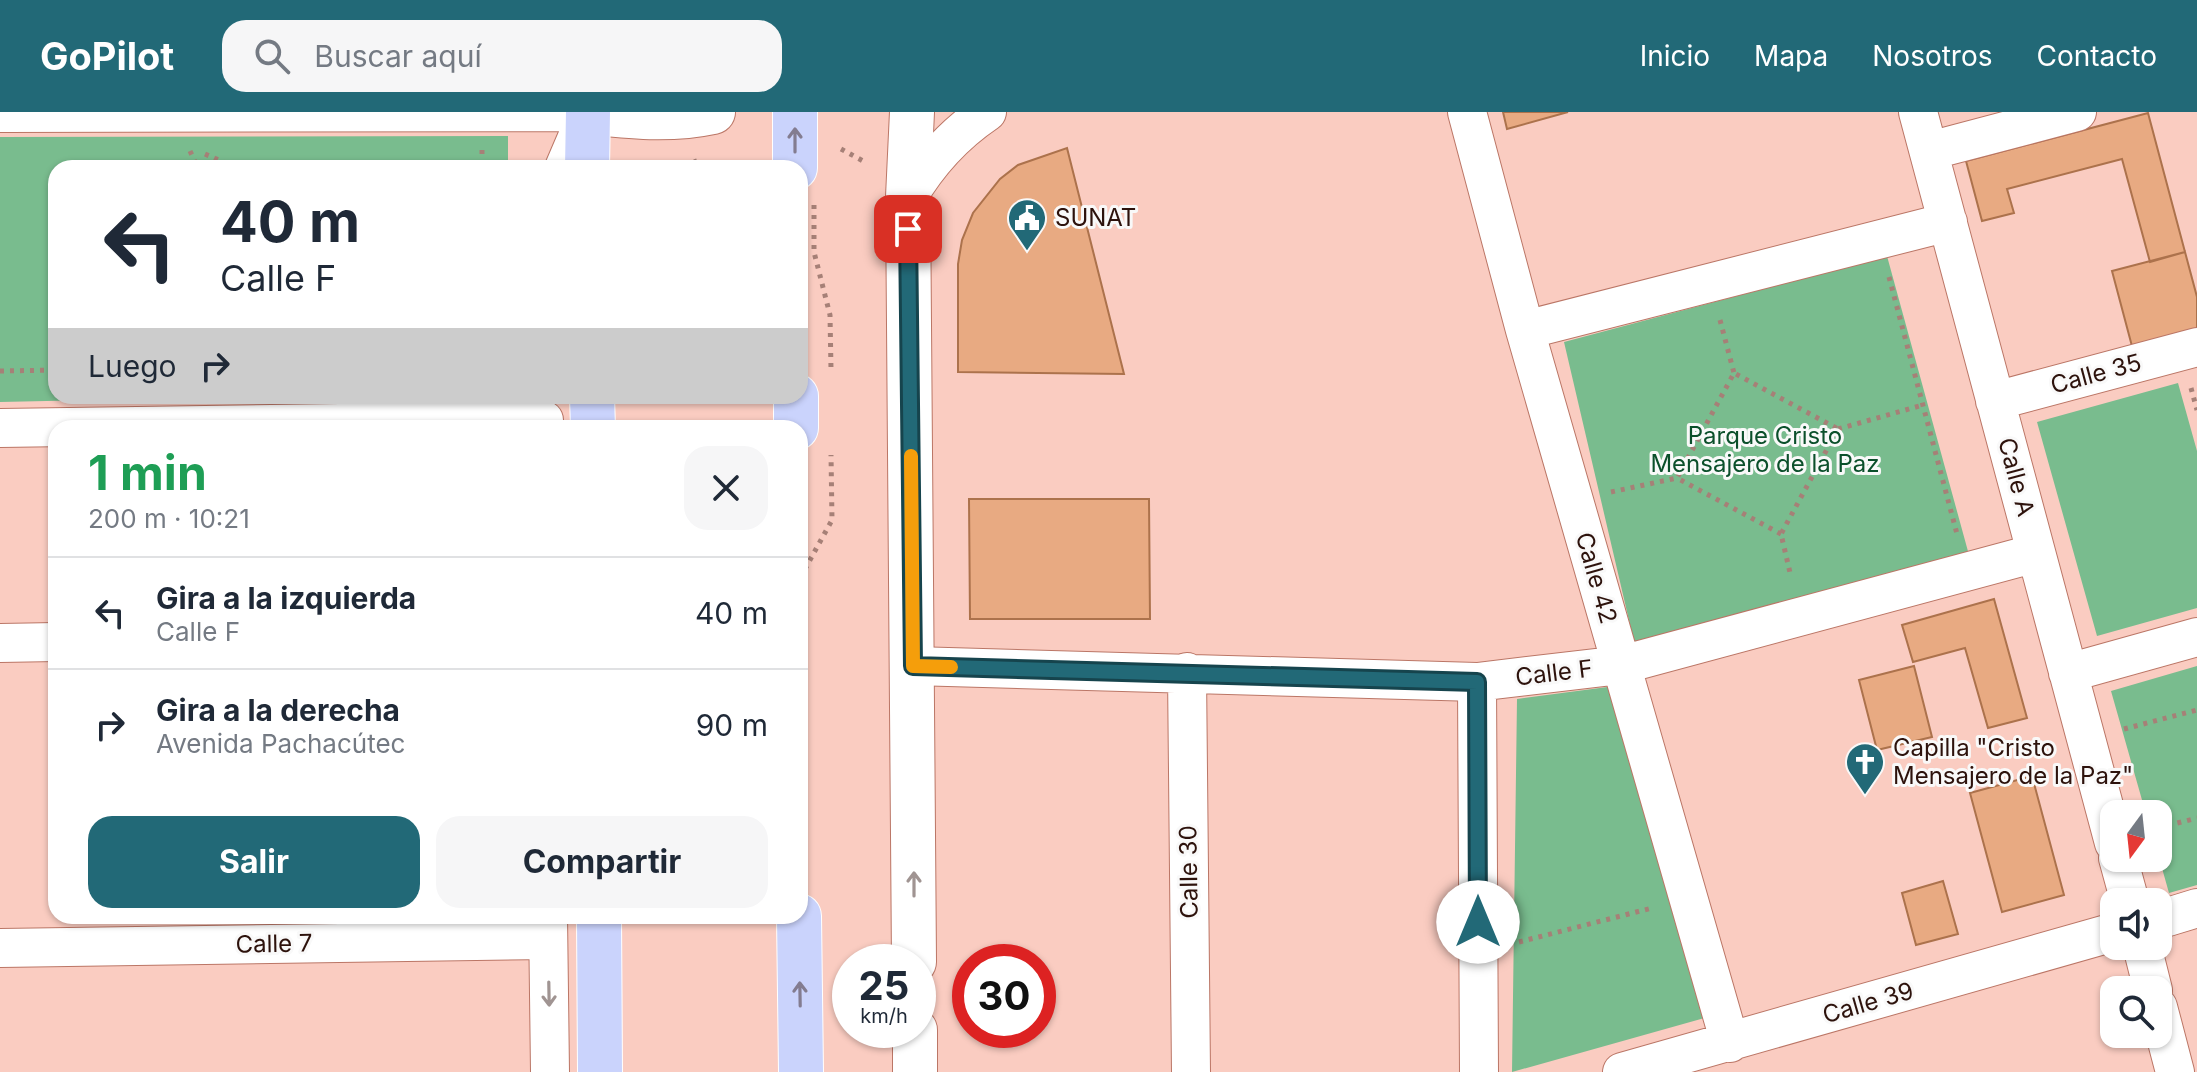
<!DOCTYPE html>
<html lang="es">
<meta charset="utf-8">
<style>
body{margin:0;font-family:Inter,sans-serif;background:#f6f6f7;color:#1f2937;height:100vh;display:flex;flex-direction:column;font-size:30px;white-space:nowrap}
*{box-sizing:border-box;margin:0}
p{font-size:26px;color:#747a83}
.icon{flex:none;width:44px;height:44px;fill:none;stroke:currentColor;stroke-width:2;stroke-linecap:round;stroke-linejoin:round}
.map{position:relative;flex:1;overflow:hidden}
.sheet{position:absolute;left:48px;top:308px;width:760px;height:504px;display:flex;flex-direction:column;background:#fff;border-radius:24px;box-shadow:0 2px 6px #0004}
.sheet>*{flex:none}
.hud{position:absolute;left:48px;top:48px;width:760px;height:244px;border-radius:24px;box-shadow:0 2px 6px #0004;background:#fff;color:#1f2937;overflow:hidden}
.needle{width:52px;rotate:195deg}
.buttons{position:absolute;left:2100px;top:688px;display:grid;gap:16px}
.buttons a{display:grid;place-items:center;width:72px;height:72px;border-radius:16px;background:#fff;box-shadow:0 2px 6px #0004;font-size:40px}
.speed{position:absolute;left:832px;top:832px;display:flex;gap:16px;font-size:40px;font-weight:700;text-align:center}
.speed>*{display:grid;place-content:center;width:104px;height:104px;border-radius:50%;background:#fff;box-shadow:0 2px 6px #0004;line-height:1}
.speed small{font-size:20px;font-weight:400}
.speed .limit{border:12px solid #d22;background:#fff;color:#111}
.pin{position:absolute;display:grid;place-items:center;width:68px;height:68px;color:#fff;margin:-34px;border-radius:16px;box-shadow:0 4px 12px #0006}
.me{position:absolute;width:88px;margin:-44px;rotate:0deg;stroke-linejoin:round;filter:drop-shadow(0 0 6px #0008)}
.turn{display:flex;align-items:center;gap:28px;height:168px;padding:0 40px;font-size:36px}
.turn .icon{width:104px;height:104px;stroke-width:2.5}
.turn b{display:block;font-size:56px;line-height:68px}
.then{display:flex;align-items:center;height:76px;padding:0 40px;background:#0003;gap:16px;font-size:30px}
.round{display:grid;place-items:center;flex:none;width:84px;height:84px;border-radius:24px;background:#f6f6f7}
.overview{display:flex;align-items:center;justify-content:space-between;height:136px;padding:0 40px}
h1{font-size:48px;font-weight:700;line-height:60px;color:#1e9e55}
.action{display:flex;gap:16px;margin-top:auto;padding:16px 40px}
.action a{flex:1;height:92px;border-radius:24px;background:#226977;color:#fff;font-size:32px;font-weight:700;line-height:92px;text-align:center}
.action a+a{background:#f6f6f7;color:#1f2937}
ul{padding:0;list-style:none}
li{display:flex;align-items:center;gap:24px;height:112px;padding:0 40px;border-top:2px solid #e0e1e3}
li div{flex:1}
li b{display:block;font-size:30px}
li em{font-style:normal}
header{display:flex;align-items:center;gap:48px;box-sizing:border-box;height:112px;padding:0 40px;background:#226977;color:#fff}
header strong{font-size:38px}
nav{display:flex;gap:44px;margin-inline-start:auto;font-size:28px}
.search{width:560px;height:72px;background:#f6f6f7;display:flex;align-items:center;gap:20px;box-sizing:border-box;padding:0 28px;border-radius:24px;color:#747a83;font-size:30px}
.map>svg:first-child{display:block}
.green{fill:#79bc8e}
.building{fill:#e8aa82;stroke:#ac724c;stroke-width:2}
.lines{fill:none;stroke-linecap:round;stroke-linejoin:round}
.street-casing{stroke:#bb7666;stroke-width:40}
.secondary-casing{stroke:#bb7666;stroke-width:46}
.primary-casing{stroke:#fff;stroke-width:46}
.path{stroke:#a68077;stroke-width:5;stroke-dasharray:4 6;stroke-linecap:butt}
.street{stroke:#fff;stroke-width:38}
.secondary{stroke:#fff;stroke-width:44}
.primary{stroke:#cad3fc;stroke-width:44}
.oneway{stroke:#837c90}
.oneway2{stroke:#a09492}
.route-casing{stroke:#16444d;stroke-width:20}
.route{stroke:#226977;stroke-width:14}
.slow{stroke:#f59e0b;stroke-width:14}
.labels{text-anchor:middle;stroke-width:6;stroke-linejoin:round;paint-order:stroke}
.poi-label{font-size:24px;fill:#2d120c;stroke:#f9f9f9;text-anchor:start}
.street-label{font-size:24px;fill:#2d120c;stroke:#f9f9f9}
.park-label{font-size:24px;fill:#0b502b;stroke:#f9f9f9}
</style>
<header>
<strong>GoPilot</strong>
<div class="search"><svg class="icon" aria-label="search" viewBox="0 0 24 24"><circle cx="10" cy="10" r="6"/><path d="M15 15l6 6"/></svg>Buscar aquí</div>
<nav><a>Inicio</a><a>Mapa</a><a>Nosotros</a><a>Contacto</a></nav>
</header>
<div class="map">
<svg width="2197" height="960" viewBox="0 0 2197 960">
<rect width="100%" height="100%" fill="#faccc1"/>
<path class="green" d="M508,24v32h-452v228h226l-282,6v-265z
M1887,144l82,299 -334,91 -71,-304z
M2178,271l19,68v157l-100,28 -60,-214z
M2197,554v219l-28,8 -11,-39v-40h-12l-35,-123z
M1615,574l93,331 -196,55 5,-373z"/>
<path class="building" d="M1503,0h65l-61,17z
M2148,1l37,139 -35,10 -28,-103 -115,30 7,24 -32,8 -16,-60z
M1067,36l57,226 -166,-2v-108l4,-24 11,-27 27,-34 18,-14z
M2185,140l12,45v36l-64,17 -21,-79z
M969,387h180l1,120h-180z
M1994,487l33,119 -39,10 -23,-80 -52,14 -11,-37z
M1914,554l18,71 -55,13 -18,-70z
M2032,664l32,119 -62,17 -32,-119z
M1943,769l15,53 -42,11 -14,-52z"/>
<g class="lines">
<defs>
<path id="street" d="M1467,0l58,218 205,713
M1918,0l196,731
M0,1l588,-1 -24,56
M1929,39l148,-39
M908,85c20,-34 45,-62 79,-85
M1525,218l423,-108
M1995,289l202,-54
M0,316l544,-8
M0,531l56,-1
M913,554l564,16 144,-17 415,-112
M1187,560l4,400
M2068,561l129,-36
M1477,570l2,390
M2118,746l12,44
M548,804l2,156
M2158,808l39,-12
M2142,834l11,44
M0,836l548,-8
M2158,895l17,65
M1622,960l492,-140"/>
<path id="secondary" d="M588,0c41,5 83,9 125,0
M912,0l-4,85 6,765
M915,918v42"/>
<path id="primary" d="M795,0v56
M587,56l1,-56
M592,284l1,32
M796,284v32
M599,804l1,156
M799,804l2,156"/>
</defs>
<use href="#street" class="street-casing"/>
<use href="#secondary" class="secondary-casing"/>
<use href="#primary" class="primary-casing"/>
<path class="path" d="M841,37l24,13
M482,38v18
M190,39l8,17
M205,42l32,14
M675,56l22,-7
M814,93v47l16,63 1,54
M1889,165l68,257
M1720,208l14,53
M0,259l56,-1
M2191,276l6,22
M1838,317l85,-24
M1611,380l66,-14
M1781,422l-104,-56 57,-105 104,56 -57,105 10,43
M800,466l32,-58 -1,-65
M2124,617l73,-19
M2158,716l39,-10
M1519,830l133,-34"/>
<use href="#street" class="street"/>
<use href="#secondary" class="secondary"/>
<use href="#primary" class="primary"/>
</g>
<defs><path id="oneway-shaft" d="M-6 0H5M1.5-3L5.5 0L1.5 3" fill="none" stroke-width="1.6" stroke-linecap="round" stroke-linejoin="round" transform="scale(2)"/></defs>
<g class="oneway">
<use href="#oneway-shaft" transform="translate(795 28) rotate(-90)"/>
<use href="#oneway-shaft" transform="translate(800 882) rotate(-91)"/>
</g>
<g class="oneway2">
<use href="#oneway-shaft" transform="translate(914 772) rotate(-90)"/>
<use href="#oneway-shaft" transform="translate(549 882) rotate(89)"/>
</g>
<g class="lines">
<defs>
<path id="route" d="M908,117l5,437 564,16 1,240"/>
</defs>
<use href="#route" class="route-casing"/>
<use href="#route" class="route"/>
<path class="slow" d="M911,344l2,210 38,1"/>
</g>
<defs>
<symbol id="civic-pin" viewBox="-11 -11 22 30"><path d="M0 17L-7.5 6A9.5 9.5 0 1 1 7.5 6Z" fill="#226977" stroke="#f9f9f9"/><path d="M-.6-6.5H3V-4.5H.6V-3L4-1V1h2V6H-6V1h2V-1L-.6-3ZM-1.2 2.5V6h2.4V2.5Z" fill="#fff"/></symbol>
<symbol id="church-pin" viewBox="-11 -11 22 30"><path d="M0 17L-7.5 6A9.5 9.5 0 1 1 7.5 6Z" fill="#226977" stroke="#f9f9f9"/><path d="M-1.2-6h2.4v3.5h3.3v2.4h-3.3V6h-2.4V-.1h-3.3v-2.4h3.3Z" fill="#fff"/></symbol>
</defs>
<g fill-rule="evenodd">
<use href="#civic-pin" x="1005" y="84" width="44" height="60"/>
<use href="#church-pin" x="1843" y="628" width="44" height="60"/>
</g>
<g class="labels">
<g class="poi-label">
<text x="1055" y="114">SUNAT</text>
<text x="1893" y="644">Capilla "Cristo<tspan x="1893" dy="28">Mensajero de la Paz"</tspan></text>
</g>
<g class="street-label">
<text transform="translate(2096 262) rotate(-15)" y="8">Calle 35</text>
<text transform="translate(2016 365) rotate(75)" y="8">Calle A</text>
<text transform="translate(1596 466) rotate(74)" y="8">Calle 42</text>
<text transform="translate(1554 561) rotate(-7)" y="8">Calle F</text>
<text transform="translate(1189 760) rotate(-91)" y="8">Calle 30</text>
<text transform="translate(274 832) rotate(-1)" y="8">Calle 7</text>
<text transform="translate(1868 891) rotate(-16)" y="8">Calle 39</text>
</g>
<g class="park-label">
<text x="1765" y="332">Parque Cristo<tspan x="1765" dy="28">Mensajero de la Paz</tspan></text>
</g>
</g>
</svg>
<div class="buttons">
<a><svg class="needle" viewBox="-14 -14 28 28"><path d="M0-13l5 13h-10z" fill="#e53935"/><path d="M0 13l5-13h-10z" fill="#747a83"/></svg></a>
<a><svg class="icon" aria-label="sound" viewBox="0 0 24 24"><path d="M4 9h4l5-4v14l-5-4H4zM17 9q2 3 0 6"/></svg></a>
<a><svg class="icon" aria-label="search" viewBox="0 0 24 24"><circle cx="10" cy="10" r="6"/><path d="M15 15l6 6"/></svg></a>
</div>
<div class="speed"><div>25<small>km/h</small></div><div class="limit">30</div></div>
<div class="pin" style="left:908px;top:117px;background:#d93025"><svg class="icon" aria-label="arrive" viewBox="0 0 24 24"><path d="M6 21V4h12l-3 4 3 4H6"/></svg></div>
<svg class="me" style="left:1478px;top:810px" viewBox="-20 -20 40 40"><circle r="19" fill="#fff"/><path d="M0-13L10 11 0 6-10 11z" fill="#226977"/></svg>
<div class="hud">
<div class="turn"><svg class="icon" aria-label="left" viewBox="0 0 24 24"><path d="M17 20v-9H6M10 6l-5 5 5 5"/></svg><div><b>40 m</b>Calle F</div></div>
<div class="then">Luego<svg class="icon" aria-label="right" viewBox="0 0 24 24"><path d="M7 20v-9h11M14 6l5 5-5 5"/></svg></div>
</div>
<section class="sheet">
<div class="overview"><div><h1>1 min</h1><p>200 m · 10:21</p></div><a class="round"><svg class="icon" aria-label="close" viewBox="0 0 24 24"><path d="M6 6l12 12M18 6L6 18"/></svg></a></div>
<ul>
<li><svg class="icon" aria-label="left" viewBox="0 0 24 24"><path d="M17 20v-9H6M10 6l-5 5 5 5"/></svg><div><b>Gira a la izquierda</b><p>Calle F</p></div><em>40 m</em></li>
<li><svg class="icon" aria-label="right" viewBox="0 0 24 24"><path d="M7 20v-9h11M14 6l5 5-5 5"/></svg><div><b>Gira a la derecha</b><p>Avenida Pachacútec</p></div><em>90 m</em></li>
</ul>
<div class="action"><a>Salir</a><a>Compartir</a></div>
</section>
</div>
